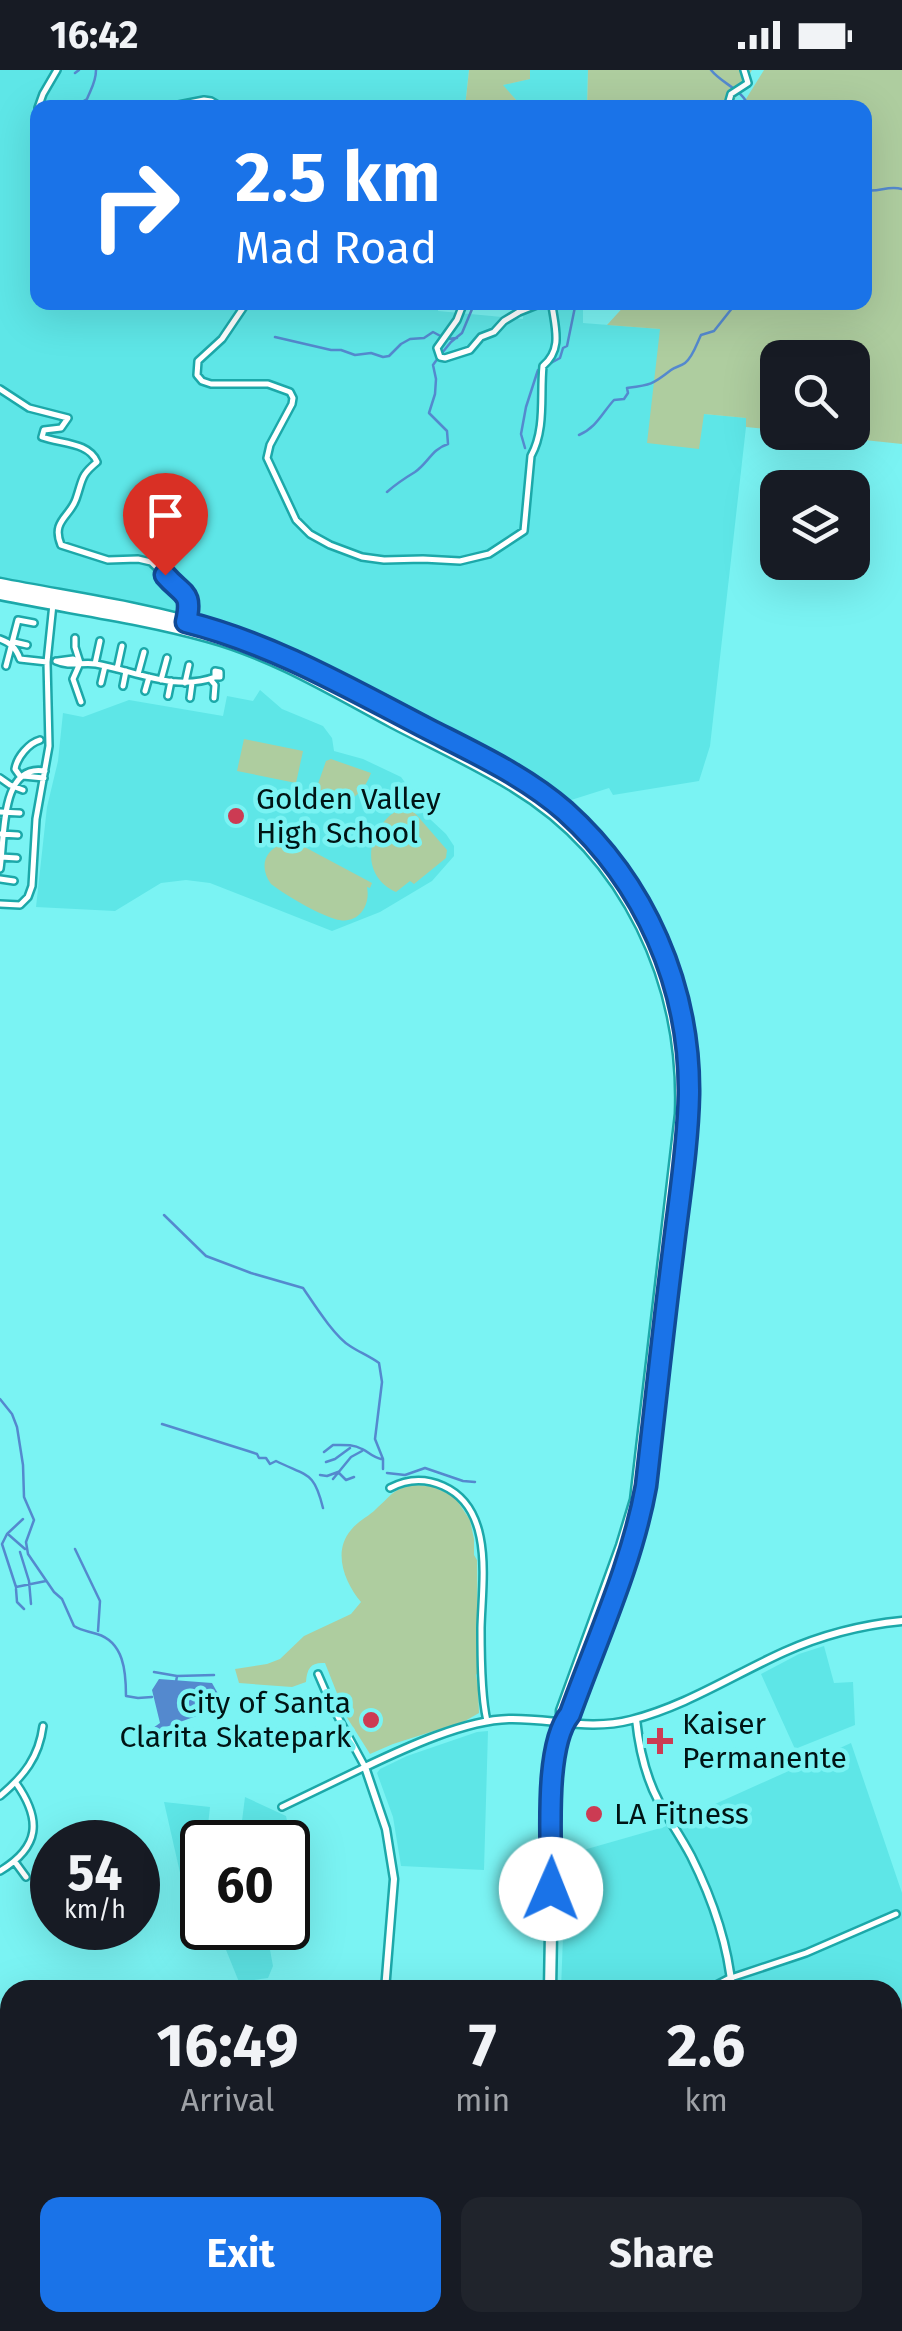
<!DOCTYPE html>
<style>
body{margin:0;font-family:"Fira Sans",sans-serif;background:#20242c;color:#f1f3f6;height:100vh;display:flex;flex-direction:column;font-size:38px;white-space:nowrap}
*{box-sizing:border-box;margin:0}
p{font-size:32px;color:#9ea1a6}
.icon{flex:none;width:55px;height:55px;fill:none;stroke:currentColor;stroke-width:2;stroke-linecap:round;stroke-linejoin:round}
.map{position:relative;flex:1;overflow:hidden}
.side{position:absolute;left:0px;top:1910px;width:902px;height:352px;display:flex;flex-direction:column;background:#171b24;border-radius:30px 30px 0 0;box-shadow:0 10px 40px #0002}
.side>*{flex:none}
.hud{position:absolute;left:30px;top:30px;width:842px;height:210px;border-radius:20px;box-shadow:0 10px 40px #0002;background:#1a73e8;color:#fff;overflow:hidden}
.buttons{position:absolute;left:760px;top:270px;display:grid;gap:20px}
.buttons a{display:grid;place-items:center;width:110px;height:110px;border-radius:20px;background:#171b24;box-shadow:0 10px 40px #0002;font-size:50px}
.speed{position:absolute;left:30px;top:1750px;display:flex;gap:20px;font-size:50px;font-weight:700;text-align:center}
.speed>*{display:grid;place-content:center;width:130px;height:130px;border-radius:50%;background:#171b24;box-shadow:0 10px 40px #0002;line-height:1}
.speed small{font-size:25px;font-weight:400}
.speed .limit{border:5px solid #111;border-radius:15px;background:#fff;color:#111}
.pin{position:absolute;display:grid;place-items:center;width:85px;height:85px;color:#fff;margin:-102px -42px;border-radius:50% 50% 50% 0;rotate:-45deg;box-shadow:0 0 10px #0007}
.pin .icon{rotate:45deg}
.me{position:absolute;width:110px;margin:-55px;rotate:1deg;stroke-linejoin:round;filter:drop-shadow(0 0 8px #0008)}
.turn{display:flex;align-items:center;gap:35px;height:210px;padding:0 40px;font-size:45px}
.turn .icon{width:130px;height:130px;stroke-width:2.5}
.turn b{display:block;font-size:70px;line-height:85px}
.eta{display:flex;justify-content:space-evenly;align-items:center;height:170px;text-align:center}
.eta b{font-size:60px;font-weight:700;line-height:70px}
.action{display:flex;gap:20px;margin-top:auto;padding:20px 40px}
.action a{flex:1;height:115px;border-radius:20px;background:#1a73e8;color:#fff;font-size:40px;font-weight:700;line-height:115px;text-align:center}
.action a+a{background:#20242c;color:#f1f3f6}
.status{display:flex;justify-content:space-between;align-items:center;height:70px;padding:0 50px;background:#171b24;direction:ltr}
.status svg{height:28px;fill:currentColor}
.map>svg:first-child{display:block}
.built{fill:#5ee6e7}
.green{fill:#aecd9f}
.water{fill:#5489ce}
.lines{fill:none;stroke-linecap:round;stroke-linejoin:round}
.stream{stroke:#5489ce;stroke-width:2.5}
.minor-casing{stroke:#1ca8a9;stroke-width:10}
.tertiary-casing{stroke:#1ca8a9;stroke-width:11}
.primary-casing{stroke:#1ca8a9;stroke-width:15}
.minor{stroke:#fff;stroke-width:5}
.tertiary{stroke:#fff;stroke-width:6}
.primary{stroke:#fff;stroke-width:10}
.rail-casing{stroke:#1c4647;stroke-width:6}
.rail{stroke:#7af3f3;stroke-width:2.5;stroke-dasharray:8;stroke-linecap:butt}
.route-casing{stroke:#114b97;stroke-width:25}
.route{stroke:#1a73e8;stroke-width:18}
.poi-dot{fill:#cc3b53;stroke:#7af3f3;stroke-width:4}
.labels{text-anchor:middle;stroke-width:9;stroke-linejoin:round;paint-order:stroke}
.poi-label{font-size:30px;fill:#001415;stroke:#7af3f3;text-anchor:start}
</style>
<div class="status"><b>16:42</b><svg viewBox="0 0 49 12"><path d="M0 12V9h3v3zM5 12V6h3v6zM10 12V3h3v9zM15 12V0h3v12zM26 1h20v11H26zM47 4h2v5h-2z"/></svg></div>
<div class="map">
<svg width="902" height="2261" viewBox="0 0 902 2261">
<rect width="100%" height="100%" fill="#7af3f3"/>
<path class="built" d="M0,0h469l-4,37 -427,1v194h402l-2,9 85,8 1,-16 59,-1v21l77,6 44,85 43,4 -37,328 -11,35 -86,14 -4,-7 -41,13 -43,-29 -164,-87 -111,-51 -70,-21 -87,-18 -13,-1 -80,-14z
M530,0h58l-1,37h-67l-2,-5 -16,-17 27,-6z
M260,620l22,19 41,17 9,12 2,13 29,8 38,18 8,11 7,18 30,28 8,12v10l-22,25 -52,31 -48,19 -122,-48 -24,-3 -25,3 -46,28 -79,-4 11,-100 11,-46 5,-48 20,4 46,-17 94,16 4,-20 26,5z
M824,1576l10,37 19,-1 2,43 -60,24 -34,-75 38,-20z
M488,1661l-4,139 -83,-4 -8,-49 -16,-44 3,-4 27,-13 70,-24z
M851,1673l51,150v210l-9,4 -1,-117h-331l5,-135 98,-28z
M245,1727l41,19 11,51 -3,31 -6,1v-57h-86v78l-14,-12 -24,-106 46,5 -2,18 33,4z
M211,1858h55l7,38 -5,12 -29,4 -19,-47z"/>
<path class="green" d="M469,0h61v9l-27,6 15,17 2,5h-55z
M588,0h164l-22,37 -143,1z
M764,0h138v374l-104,-11 54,-1v-74h-74l-1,72 -31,-3v-9l-42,-4 -5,35 -52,-6 13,-114 -53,-4 20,-22 238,-1v-194l-124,-1z
M244,669l59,12 -7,32 -59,-12z
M331,689l40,14c-10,27 -31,37 -59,28l14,-40z
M408,735l39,45 -1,8 -32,26 -4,-3 -14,11c-42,-19 -26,-74 12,-87z
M284,766l88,47 -2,5 -3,-1c4,20 -10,39 -32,32 -19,-6 -48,-23 -64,-35 -12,-17 -7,-33 12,-41l-2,-2z
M415,1415l16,1 18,8 7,5 14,21 4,19v16l3,5 1,112 -2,3 2,11 1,27 -14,8 -72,23 -23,10 -24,-38 -21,-53c-14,-1 -18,5 -19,19l-14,5 -53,-4 -4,-14 32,-5 13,-5 24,-23 47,-22 10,-12c-16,-19 -29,-50 -10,-72 7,-9 17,-13 25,-21 15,-13 17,-21 39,-24z"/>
<path class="water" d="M159,1609l53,4 9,16 -19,15 -47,17 -5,-1 10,-7 -8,-33z"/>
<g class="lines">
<path class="stream" d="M711,0c11,14 33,20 38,38
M75,3l4,-3
M72,38l15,-9c4,-10 9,-17 9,-29
M865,120c14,3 22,-5 37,-1
M623,234v-2
M275,267l56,13h10l14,5 16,-2 12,4 6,-1 12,-12 9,-5 14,-1 9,-6 13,7 11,-1
M442,283l9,-11 11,-9 13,-31
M579,365c18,-8 23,-22 35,-35l10,-1 4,-6 -1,-5c23,-3 25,-3 44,-18 4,-3 10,-4 14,-7 8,-6 12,-20 16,-28l13,-4 23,-29
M525,378l-4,-14 5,-27 10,-31 2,-6 22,-12 3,-10 4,-2 9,-44
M387,422c10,-9 18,-14 28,-20 13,-9 17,-23 33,-28l-1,-13 -18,-18 6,-19 1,-15 -3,-14 5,-7
M164,1145l42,41 45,17 52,15c11,16 31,48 47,58 9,6 19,10 29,17l3,19 -7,57 8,20v10
M0,1329l12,15 5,13 6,38 1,32 10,23 -8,22 2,12 26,38 8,7 12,27c8,5 14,5 23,8 27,8 29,38 29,62l12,2 14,-1
M162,1354l86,27 9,3 2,4h7l4,6 6,-3c32,16 38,10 47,47
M324,1382l9,-7c10,0 20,-1 29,4 7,3 10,8 19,10
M326,1392l9,-3 15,-11
M387,1403l18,2 20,-7 38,13 12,1
M320,1405l7,1 11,-4 8,8 8,-3
M333,1409l18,-22 11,-6
M23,1449l-16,15 -5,10 14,43 30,-6
M9,1465l16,14
M75,1479l25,52 -2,30
M20,1482l9,29 2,23
M16,1519l1,13 7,7
M154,1602l23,4 -1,6
M177,1606l37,-1
M488,2252l1,9"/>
<defs>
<path id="minor" d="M38,38l5,-14 14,-24
M163,38l41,-8 7,1 12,7
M727,38l4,-14 17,-11 -4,-13
M38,42v6
M247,232l-25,37 -24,22 -1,14 5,6 9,3h57l22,8 3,6 -1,6 -22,41 -3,13 29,62 14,14 20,11 32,12 22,3 39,-1 37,2 29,-7 35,-23 7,-75c15,-27 9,-61 12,-90 20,-17 12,-38 9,-61l-3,-3
M464,232l-7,18 -20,28 3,9 5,1 25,-8 11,-13 13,-5 10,-11 15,-9 25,-10
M0,319l29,19 39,10 -7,10 -17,2 -2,7c19,7 47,5 55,25 -17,14 -14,17 -21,37 -6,18 -25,22 -15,46l47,15 30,-1 13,3 35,33 4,11 -3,13
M75,568v9l5,16 -7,16 8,23
M0,569c11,4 16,9 20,20l27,3
M14,572l13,3
M56,591c13,6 26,1 40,3 39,7 80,28 119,13
M58,591l15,-2 7,4
M95,594l5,-23
M6,596l12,-46 16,3
M117,599l5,-23
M215,601l5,1v5h-5z
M138,604l6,-22
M210,609l5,6 -1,13
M161,610l6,-22
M101,613l4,-17
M185,613l4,-18
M123,616l3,-15
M145,621l4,-14
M168,626l3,-15
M190,628l2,-15
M20,706l-5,-7c2,-12 14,-26 25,-29
M23,706l21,2
M0,708l10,7 13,5
M0,742l20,1
M1,764l17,1
M1,787l16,1
M0,799c5,-33 0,-106 45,-98
M0,809l14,2
M0,834l20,1 8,-8 4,-11 4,-67 13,-73 -2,-84 6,-58
M390,1418c17,-9 35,-10 53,-2 52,23 39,96 38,142 0,27 0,68 6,93
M0,1726c24,-20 39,-39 43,-70
M282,1737l83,-40 -34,-63 -13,-30
M15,1792l11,15
M0,1801c40,-24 42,-51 16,-88
M731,1908l75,-25 90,-39
M892,2171l10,-4
M892,2209l10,-4
M848,2252l3,9
M33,2261l1,-9
M149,2261l1,-9
M284,2261l1,-9
M400,2261l1,-9
M769,2261l13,-9"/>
<path id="tertiary" d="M636,1649c3,29 9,57 23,83 10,18 22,35 32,54 21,42 37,87 41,134
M385,1920l9,-111 -8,-50 -21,-62c40,-19 100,-47 144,-48 42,-1 80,12 122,1 55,-14 102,-45 153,-68 38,-17 77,-27 118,-31
M708,1920l23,-12
M0,1968l10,20
M892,2050l10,-4
M0,2144l10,-1"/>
<path id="primary" d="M0,514c71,14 145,24 214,45 66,20 125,53 185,84 53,28 110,54 157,91 70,55 118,144 129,231 10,73 -4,146 -13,218 -9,78 -17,155 -27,233 -12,76 -49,155 -75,228l-7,9
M0,524c69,14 140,23 208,42 66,18 125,54 185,86 40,21 82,40 121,64 114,69 172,197 167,328l-45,386 -14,46 -60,165v13l-8,37 -4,229
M892,2083l10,-5
M892,2094l10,-4
M0,2191h10
M0,2200h10
M559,2252v9
M568,2252l1,9
M636,2252l2,9"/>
</defs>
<use href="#minor" class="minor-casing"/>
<use href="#tertiary" class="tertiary-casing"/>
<use href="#primary" class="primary-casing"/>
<use href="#minor" class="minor"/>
<use href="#tertiary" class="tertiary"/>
<use href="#primary" class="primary"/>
<defs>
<path id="rail" d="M892,2068l10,-5
M0,2176h10"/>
</defs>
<use href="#rail" class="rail-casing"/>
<use href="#rail" class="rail"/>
</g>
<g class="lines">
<defs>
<path id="route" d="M165,505c18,21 28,16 21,47 87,22 163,66 242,107 47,24 97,47 137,82 80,72 125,175 124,283 -1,52 -10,106 -16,158 -10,78 -18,156 -27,234 -14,78 -49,153 -76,228 -27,33 -18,131 -19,175"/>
</defs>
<use href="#route" class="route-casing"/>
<use href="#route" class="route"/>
</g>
<g class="poi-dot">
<circle cx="236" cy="746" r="10"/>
<circle cx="371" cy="1650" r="10"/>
<path d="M655 1656h10v10h10v10h-10v10h-10v-10h-10v-10h10z"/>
<circle cx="594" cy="1744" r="10"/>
</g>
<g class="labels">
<g class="poi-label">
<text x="256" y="739">Golden Valley<tspan x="256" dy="34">High School</tspan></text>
<text x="351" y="1643" text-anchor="end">City of Santa<tspan x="351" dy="34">Clarita Skatepark</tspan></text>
<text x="682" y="1664">Kaiser<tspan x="682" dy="34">Permanente</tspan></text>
<text x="614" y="1754">LA Fitness</text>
</g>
</g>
</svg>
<div class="buttons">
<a><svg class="icon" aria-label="search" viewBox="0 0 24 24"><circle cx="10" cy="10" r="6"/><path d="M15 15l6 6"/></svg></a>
<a><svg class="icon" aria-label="layers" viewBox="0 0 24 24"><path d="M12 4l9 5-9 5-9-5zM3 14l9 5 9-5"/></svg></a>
</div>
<div class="speed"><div>54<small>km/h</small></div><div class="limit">60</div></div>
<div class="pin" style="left:165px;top:505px;background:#d93025"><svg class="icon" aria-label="arrive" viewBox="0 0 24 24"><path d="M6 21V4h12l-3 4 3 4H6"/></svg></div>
<svg class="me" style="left:551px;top:1819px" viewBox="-20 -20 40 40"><circle r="19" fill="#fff"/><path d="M0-13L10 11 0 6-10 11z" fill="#1a73e8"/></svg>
<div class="hud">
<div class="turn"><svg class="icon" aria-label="right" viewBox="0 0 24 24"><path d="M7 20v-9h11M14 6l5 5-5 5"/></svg><div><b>2.5 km</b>Mad Road</div></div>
</div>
<section class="side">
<div class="eta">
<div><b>16:49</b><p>Arrival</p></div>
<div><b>7</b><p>min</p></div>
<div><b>2.6</b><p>km</p></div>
</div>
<div class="action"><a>Exit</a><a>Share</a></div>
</section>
</div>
